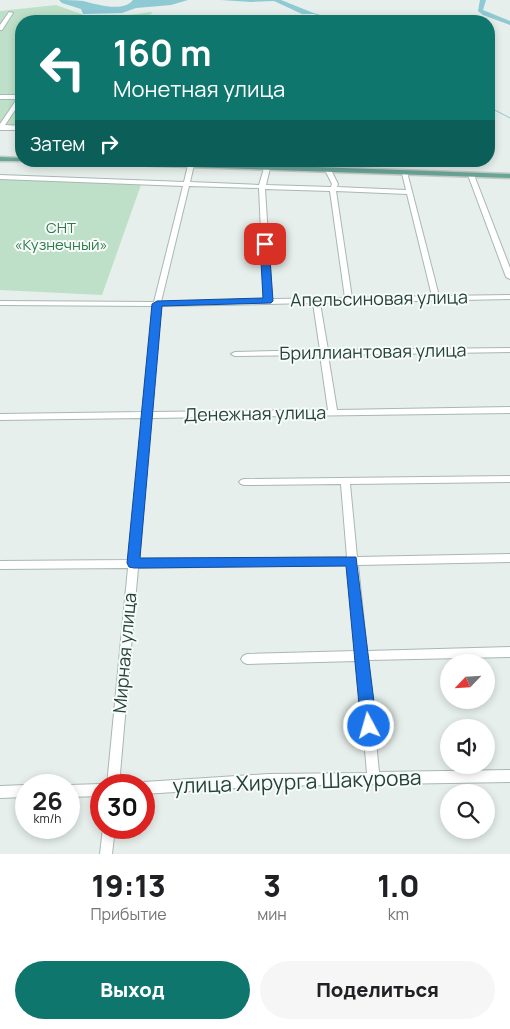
<!DOCTYPE html>
<html lang="ru">
<meta charset="utf-8">
<style>
body{margin:0;font-family:Manrope,sans-serif;background:#f6f6f6;color:#202124;height:100vh;display:flex;flex-direction:column;font-size:19px;white-space:nowrap}
*{box-sizing:border-box;margin:0}
p{font-size:16px;color:#757577}
.icon{flex:none;width:28px;height:28px;fill:none;stroke:currentColor;stroke-width:2;stroke-linecap:round;stroke-linejoin:round}
.map{position:relative;height:854px;overflow:hidden}
.side{display:flex;flex-direction:column;background:#fff;flex:1}
.side>*{flex:none}
.guide{position:absolute;left:15px;top:15px;width:480px;height:152px;border-radius:20px;box-shadow:0 2px 8px #0003;background:#0f766e;color:#fff;overflow:hidden}
.needle{width:32px;rotate:245deg}
.buttons{position:absolute;left:440px;top:654px;display:grid;gap:10px}
.buttons a{display:grid;place-items:center;width:55px;height:55px;border-radius:50%;background:#fff;box-shadow:0 2px 8px #0003;font-size:25px}
.speed{position:absolute;left:15px;top:774px;display:flex;gap:10px;font-size:25px;font-weight:700;text-align:center}
.speed>*{display:grid;place-content:center;width:65px;height:65px;border-radius:50%;background:#fff;box-shadow:0 2px 8px #0003;line-height:1}
.speed small{font-size:12px;font-weight:400}
.speed .limit{border:8px solid #d22;background:#fff;color:#111}
.pin{position:absolute;display:grid;place-items:center;width:42px;height:42px;color:#fff;margin:-21px;border-radius:10px;box-shadow:0 2px 8px #0006}
.me{position:absolute;width:55px;margin:-28px;rotate:354deg;stroke-linejoin:round;filter:drop-shadow(0 0 4px #0008)}
.turn{display:flex;align-items:center;gap:18px;height:105px;padding:0 15px;font-size:22px}
.turn .icon{width:65px;height:65px;stroke-width:2.5}
.turn b{display:block;font-size:35px;line-height:42px}
.then{display:flex;align-items:center;height:48px;padding:0 15px;background:#0003;gap:10px;font-size:19px}
.eta{display:flex;justify-content:space-evenly;align-items:center;height:85px;text-align:center}
.eta b{font-size:30px;font-weight:800;line-height:35px}
.cta{display:flex;gap:10px;margin-top:auto;padding:10px 15px}
.cta a{flex:1;height:58px;border-radius:30px;background:#0f766e;color:#fff;font-size:20px;font-weight:800;line-height:58px;text-align:center}
.cta a+a{background:#f6f6f6;color:#202124}
.map>svg:first-child{display:block}
.green{fill:#bfe0c8}
.water{fill:#8ec9d4}
.lines{fill:none;stroke-linecap:round;stroke-linejoin:round}
.stream{stroke:#8ec9d4;stroke-width:1}
.river{fill:#8ec9d4;fill-rule:evenodd}
.minor-casing{stroke:#a8b8b2;stroke-width:2}
.major-casing{stroke:#c2cac8;stroke-width:3}
.minor{fill:#fff;fill-rule:evenodd}
.major{fill:#6aa596;fill-rule:evenodd}
.route{fill:#1a73e8;stroke:#114b97}
.labels{text-anchor:middle;stroke-width:4;stroke-linejoin:round;paint-order:stroke}
.far-park-label{font-size:15px;fill:#2d7a4b;stroke:#f7fbf9}
.street-label{font-size:18px;fill:#24423a;stroke:#f7fbf9}
.near-street-label{font-size:21px;fill:#24423a;stroke:#f7fbf9}
</style>
<div class="map">
<svg width="510" height="854" viewBox="0 0 510 854">
<rect width="100%" height="100%" fill="#e6efeb"/>
<path class="green" d="M56,5l28,10 39,1 27,-4 3,1 -12,6 -7,1 1,1h-114v109l-21,-1v-118z
M0,176l142,6 -40,113 -102,-5z"/>
<path class="water" d="M59,0c7,0 17,0 24,1 13,3 40,12 50,-1h55l-17,5 -35,3 -14,5 -39,1 -2,-5 -19,-6z
M221,0h60l35,14h-14l-28,-13 -23,1z"/>
<g class="lines">
<path class="stream" d="M315,14l24,7
M489,107l21,11"/>
<path class="river" d="M480,0h6l-3,10 27,11v4l-27,-10 -5,-4z"/>
<defs>
<path id="minor" d="M9,12l4,1 -11,17h-2v-5z
M66,17l4,1 -2,3h-4z
M0,95h21v6l-16,24 16,1v4h-21v-6l17,-25h-17z
M191,163l3,2 -4,17 69,3 5,-17 3,-2 3,2 -4,17 65,2 1,-3 -7,-14 3,-2 3,2 7,14 -1,3 69,3 -4,-17 5,-1 32,124 71,-1v4l-190,4 8,47 182,-2v4l-182,3 9,55 173,-3v6l-359,5 -12,142 208,-3 -6,-73 -97,1 -3,-1 -2,-2 2,-2 3,-1 266,-3v6l-160,2 7,73 153,-3v8l-152,3 9,86 143,-4v10l-142,3 11,112 131,-2v12l-242,4 -124,8v-9h-5l5,-3 124,-8 99,-1 -10,-112 -110,3 -4,-2 -2,-3 2,-3 4,-2 109,-3 -8,-86 -210,3 -19,217h-12l21,-217 -128,1v-8l129,-1 13,-142 -142,2v-6l143,-2 10,-106 -153,-1v-4l154,1 29,-116 -183,-7v-4l184,7 4,-17zM189,186l70,2 5,112 -103,2zM265,189l65,2 15,107 -73,1zM336,191l71,3 25,102 -80,2zM313,303l7,47 -85,2 -4,2 4,2 85,-1 8,55 -177,2 10,-106z
M471,173l3,2 36,93v11l-4,-2 -38,-102z
M101,784l2,1h-2v11l-32,1v-12z
M26,785v12l-26,1v-12z
M103,828h12l-3,26h-12z"/>
<path id="major" d="M0,157l21,1v3h3h-24z
M68,161h81l361,13v4l-438,-15z"/>
</defs>
<use href="#minor" class="minor-casing"/>
<use href="#major" class="major-casing"/>
<use href="#minor" class="minor"/>
<use href="#major" class="major"/>
</g>
<path class="route" d="M265,241l4,3 4,57 -2,2 -109,3 -22,252 216,-1 21,169 -3,5 -5,2 -5,-2 -3,-5 -15,-160 -212,2 -5,-1 -2,-4 25,-259 5,-3 106,-3 -3,-54z"/>
<g class="labels">
<g class="far-park-label">
<text x="61" y="233">СНТ<tspan x="61" dy="17">«Кузнечный»</tspan></text>
</g>
<g class="street-label">
<text transform="translate(379 299) rotate(-1)" y="6">Апельсиновая улица</text>
<text transform="translate(373 352) rotate(-1)" y="6">Бриллиантовая улица</text>
<text transform="translate(255 414) rotate(-1)" y="6">Денежная улица</text>
<text transform="translate(125 653) rotate(-85)" y="6">Мирная улица</text>
</g>
<g class="near-street-label">
<text transform="translate(297 782) rotate(-2)" y="7">улица Хирурга Шакурова</text>
</g>
</g>
</svg>
<div class="buttons">
<a><svg class="needle" viewBox="-14 -14 28 28"><path d="M0-13l5 13h-10z" fill="#e53935"/><path d="M0 13l5-13h-10z" fill="#757577"/></svg></a>
<a><svg class="icon" aria-label="sound" viewBox="0 0 24 24"><path d="M4 9h4l5-4v14l-5-4H4zM17 9q2 3 0 6"/></svg></a>
<a><svg class="icon" aria-label="search" viewBox="0 0 24 24"><circle cx="10" cy="10" r="6"/><path d="M15 15l6 6"/></svg></a>
</div>
<div class="speed"><div>26<small>km/h</small></div><div class="limit">30</div></div>
<div class="pin" style="left:265px;top:244px;background:#d93025"><svg class="icon" aria-label="arrive" viewBox="0 0 24 24"><path d="M6 21V4h12l-3 4 3 4H6"/></svg></div>
<svg class="me" style="left:369px;top:726px" viewBox="-20 -20 40 40"><circle r="17" fill="#1a73e8" stroke="#fff" stroke-width="3"/><path d="M0-11L8 9 0 5-8 9z" fill="#fff"/></svg>
<div class="guide">
<div class="turn"><svg class="icon" aria-label="left" viewBox="0 0 24 24"><path d="M17 20v-9H6M10 6l-5 5 5 5"/></svg><div><b>160 m</b>Монетная улица</div></div>
<div class="then">Затем<svg class="icon" aria-label="right" viewBox="0 0 24 24"><path d="M7 20v-9h11M14 6l5 5-5 5"/></svg></div>
</div>
</div>
<section class="side">
<div class="eta">
<div><b>19:13</b><p>Прибытие</p></div>
<div><b>3</b><p>мин</p></div>
<div><b>1.0</b><p>km</p></div>
</div>
<div class="cta"><a>Выход</a><a>Поделиться</a></div>
</section>
